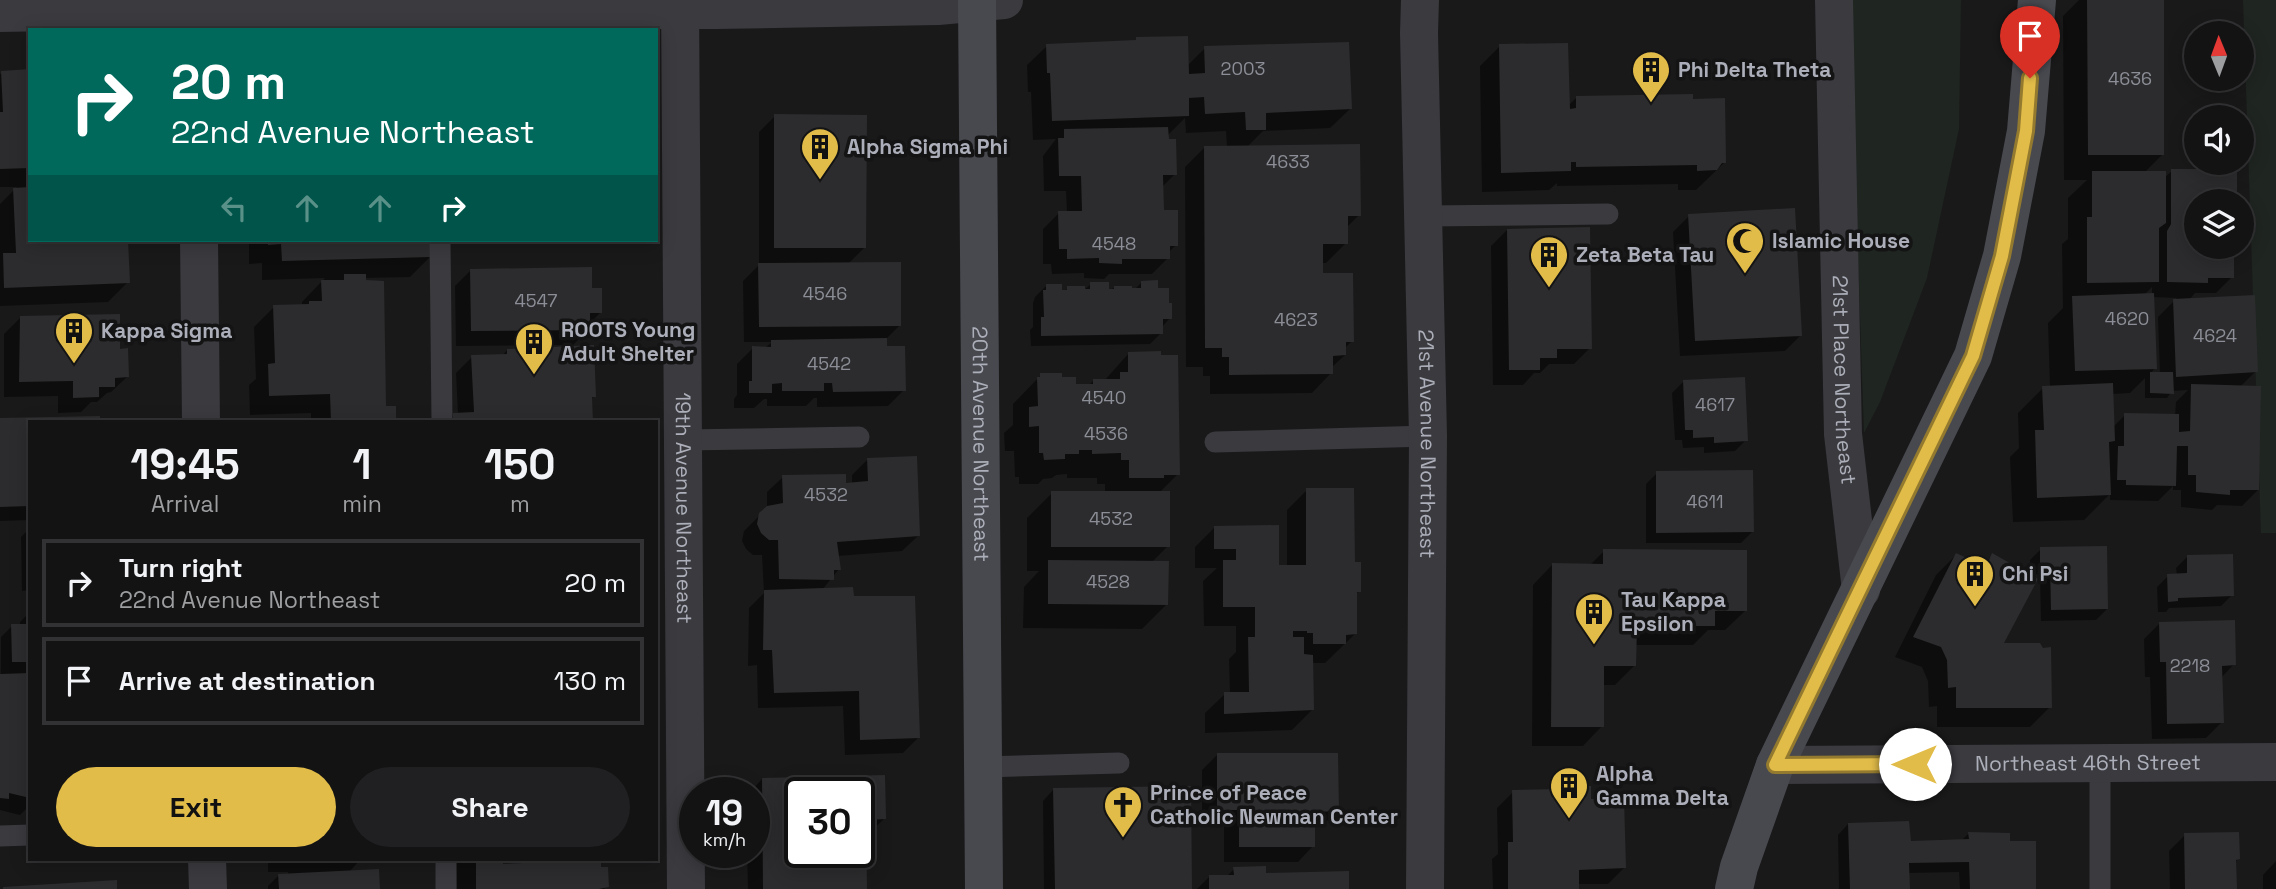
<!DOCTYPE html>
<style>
body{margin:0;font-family:"Space Grotesk",sans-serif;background:#202022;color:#f1f3f6;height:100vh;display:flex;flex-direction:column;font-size:26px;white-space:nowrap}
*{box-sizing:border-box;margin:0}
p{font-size:23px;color:#9d9ea0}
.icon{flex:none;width:38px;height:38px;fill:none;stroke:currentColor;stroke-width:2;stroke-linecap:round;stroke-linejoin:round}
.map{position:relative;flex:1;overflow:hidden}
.details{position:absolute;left:28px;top:420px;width:630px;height:441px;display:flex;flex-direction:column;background:#131314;border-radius:0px;box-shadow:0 4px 18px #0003,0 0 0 2px #323234}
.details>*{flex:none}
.hud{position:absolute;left:28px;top:28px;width:630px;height:214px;border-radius:0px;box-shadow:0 4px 18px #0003,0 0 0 2px #323234;background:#00695c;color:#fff;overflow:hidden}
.needle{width:46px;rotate:359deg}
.buttons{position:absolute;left:2184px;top:21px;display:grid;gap:14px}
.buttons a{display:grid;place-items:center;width:70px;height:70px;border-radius:50%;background:#131314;box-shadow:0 4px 18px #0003,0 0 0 2px #323234;font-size:35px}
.speed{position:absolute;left:679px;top:777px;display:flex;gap:14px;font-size:35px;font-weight:700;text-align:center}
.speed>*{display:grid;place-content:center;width:91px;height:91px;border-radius:50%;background:#131314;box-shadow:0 4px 18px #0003,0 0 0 2px #323234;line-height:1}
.speed small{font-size:18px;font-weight:400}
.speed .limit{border:4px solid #111;border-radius:10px;background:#fff;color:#111}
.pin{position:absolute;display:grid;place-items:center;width:60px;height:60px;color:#fff;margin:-72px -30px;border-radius:50% 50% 50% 0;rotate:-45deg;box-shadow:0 0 7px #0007}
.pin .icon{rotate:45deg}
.me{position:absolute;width:77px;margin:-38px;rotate:270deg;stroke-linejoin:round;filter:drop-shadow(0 0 5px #0008)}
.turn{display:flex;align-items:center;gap:24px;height:147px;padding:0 28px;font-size:32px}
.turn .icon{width:91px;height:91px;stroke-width:2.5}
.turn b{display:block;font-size:49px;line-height:60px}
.lanes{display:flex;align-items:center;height:66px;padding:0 28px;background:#0003;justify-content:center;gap:35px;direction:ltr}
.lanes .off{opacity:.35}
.eta{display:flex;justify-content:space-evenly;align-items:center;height:119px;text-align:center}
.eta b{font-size:42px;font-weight:700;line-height:49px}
.cta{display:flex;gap:14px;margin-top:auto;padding:14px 28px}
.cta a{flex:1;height:80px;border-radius:42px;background:#e2bc49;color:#111;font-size:28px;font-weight:700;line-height:80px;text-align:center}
.cta a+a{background:#202022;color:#f1f3f6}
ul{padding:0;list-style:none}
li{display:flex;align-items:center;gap:21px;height:88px;margin:0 14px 10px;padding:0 14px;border:4px solid #323234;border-radius:0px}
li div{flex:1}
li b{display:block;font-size:26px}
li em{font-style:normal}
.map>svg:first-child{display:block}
.green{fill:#1f2520}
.shadow{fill:#0007;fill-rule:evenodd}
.building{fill:#2c2c2e;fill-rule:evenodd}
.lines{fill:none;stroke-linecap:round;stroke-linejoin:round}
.lane{stroke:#3a3a3f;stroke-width:21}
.street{stroke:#3a3a3f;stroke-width:38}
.secondary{stroke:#48494f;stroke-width:38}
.route-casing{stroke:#937a2f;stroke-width:18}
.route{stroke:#e2bc49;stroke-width:12}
.labels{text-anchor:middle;stroke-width:7;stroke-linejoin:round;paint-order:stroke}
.number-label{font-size:18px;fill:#8b8e96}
.poi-label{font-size:21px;font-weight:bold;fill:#acafb9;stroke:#141415;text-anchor:start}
.street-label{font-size:21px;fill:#acafb9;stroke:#141415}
</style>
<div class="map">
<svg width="2276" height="889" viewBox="0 0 2276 889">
<rect width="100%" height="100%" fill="#19191a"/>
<path class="green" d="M1849,0h112l-2,129 -32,149 -47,124 -16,31z
M2243,0h33v533h-15z"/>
<path class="shadow" d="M2079,0h83l1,154 -19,19 20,5 8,-7h63v30h-39v46h36v30l-16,16h-21l-6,7 67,71 -16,16 18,103 -16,16 -25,-1 -5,5 -31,-3v-17h-8v-4l-15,15 -48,-1v-6l-26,26 -71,2 -3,-65 9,-9 -1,-35 25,-25 7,-1 -2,-64 15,-15 -1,-64 6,-5v-41l19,-18h-23l-1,-164zM2152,287v8h-8zM2152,297l25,1 -19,19 2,57h-10l5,-6zM2145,378v20h22l5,-7 16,-1 -12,12 -1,14 -50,-1 -12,12 -1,-33 18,-1z
M1137,39l50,27 18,-18 145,61 -20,19 -67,3 -16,16 112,68 -13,13v15l-20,20h-4v12l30,66 -8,8 1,6 -14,13v5l-19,20 -102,1v-18h-7v-9h-17l-1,-200 20,-20h22l-1,-16 -40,2 -1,-15 -18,18 8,38 -13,13v25l14,33 -8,8v5l-16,16h-43l-5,5 -20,-1v-5l-32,1 -1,-10h-8v-35l16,-16h8l-1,-22h-22l-1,-35 13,-17 -23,1 -2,-48h-3l-1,-27 20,-19 87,-4z
M1500,46l68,60 8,-8 148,65 -28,27h-18v-6l-121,2v-3l-8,7 -67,2 -2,-126z
M30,71v169h96l2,42 -20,20 -108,4v-102l17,-17h-17v-113z
M775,116l90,131 -17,17 52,61 -15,15v8l19,42 -16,16 -71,1v-9h-3l-8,8h-39v-7h-3l-10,9h-20v-9l3,-4v-31l16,-16h12l7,-6h-28l-1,-61 16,-16v-133z
M2242,215h2v18l-2,2z
M1689,216l112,119 -16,16 -105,5 -7,-124z
M1507,230l83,118 -16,16h-25l-9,9h-6l-11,12h-30l-2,-139z
M249,240h180l1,17 -20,20 -46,1 20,130 11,14h-84v-9l-61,2 -1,-30 7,-6 -2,-52 20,-20 28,-1v-4l23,-24 -63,2v-17l-13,1z
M471,270l119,20 11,22 -12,12v5l-19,19 24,48 -4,4 1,22h-144l7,-7 4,-1 -2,-41 16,-16 30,-1 5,-6 56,-2v-3l-107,1 -1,-60z
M1142,282l14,8 14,28 -9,10v5l-11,11 -119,2 -1,-16 3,-3v-24l2,-6 11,-11 14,5h5l3,-3 15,3 8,-7 16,7 7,-3 20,2z
M20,318l99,32 8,27 -16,15 -4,1 -10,9h-6l-10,10 -23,1v-17l-54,1v-63z
M1129,353l49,121 -18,18 8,54 -17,17 16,41 -25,25 -119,-1 1,-41 15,-16h-12v-53l25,-25 53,-1v-8h-8v-6h-30v-4l-11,1 -4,3 -9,1 -5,5h-19v-7h-4l-1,-26h-9l-1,-18 9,-8v-21l28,-29 20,4 13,7 15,-1 4,-4h11z
M1683,382l63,58 -11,11 -31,2v-6l-21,1 -1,-8h-7l-3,-47z
M0,420l30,2v98l-30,1z
M868,459l50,77 -16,15 -65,5 2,13 -17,21 30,8 67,139 -16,16 -58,2 -2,-49 -85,2 -1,-43 -9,1 1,-58 15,-15 -2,-38h-9l-7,-6 -4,-8 2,-10 23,-23v-16l16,-15 69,7v-9z
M1657,473l95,59 -11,11h-95v-59z
M1307,490l46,74 6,27 -4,4v39l-30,29h-14l1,47 -20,20 -87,3v-20l20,-19h5l-1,-35 7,-7v-26h-32l-1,-45 14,-13h-22v-21l20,-20 62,40h10v-57z
M30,528v62l-8,1 -1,-54z
M2041,549l66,60 -11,11 -55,1 -1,-47 -10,1v-15z
M1604,551l141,60 -20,19h-17l-15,15h-58v20l-20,20h-13v41l-19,20h-51l1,-161 19,-20h38z
M1956,555l25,12 12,-12 8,90 49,62 -20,20h-93v-21l-8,1 -1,-26 -6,-14 -27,-10 41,-82z
M2187,557l45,38 -11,11 -52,2 -3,4h-8l-1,-25 11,-11 9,-1 -1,-7z
M30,612v193l-10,10 -20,-5 1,-173 11,-11h8v-4z
M2160,623l74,41 -13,14 1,44 -16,16 -54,1 -2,-62h-5l-1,-38z
M1218,754l119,57 -16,16h-7l-1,19 -15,16h-74v-37h-22v-55z
M883,777l1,42 -16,15 -4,1 1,54h-117l-1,-37h7v-59h-5l13,-14zM800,793h59v59h-59z
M1561,788l28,13 35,67 -16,16h-31v5h-84l-1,-30 6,-5 -1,-46 16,-16 44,-1z
M1053,790l138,99h-147l-1,-88z
M1848,824l61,19 52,-2 8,-8 39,10 26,46h-74l-1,-17 -51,1 1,16h-70l-1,-54z
M2185,835l53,24 -3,3v27h-65l-1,-38z
M268,859h93l-12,13 29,17h-110v-3l11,-11h9v-3h-20z
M456,859h45l1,7 21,-1v-6h82l-5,5 7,22 -3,3h-147z
M2276,861v28h-13v-14z
M1234,869l30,6 84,14h-151l12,-12 18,-1z"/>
<path class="building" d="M2087,0h77v155h-76z
M1188,36l1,38 16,-1 -1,-27 145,-4 3,67 -86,4v17h-20l-1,-18 -40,2 -1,-17 -15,1v18l-137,5 -2,-48h-3l-1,-29 90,-4v-3z
M1568,43l2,66 6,-1v-12l117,-2v5l32,-1 1,65h-4l-5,7 -20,1v-6l-121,2v-5h-5v9l-70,2 -2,-129z
M30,69v99l-30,1v-57h3l-2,-41z
M774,114l93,1 -1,133h-92z
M1168,127l1,12h7l1,36h-14l1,35h14v36h-8v13h-48v5l-23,-1v-5l-32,1v-10h-8l-1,-38h24l-1,-35h-22l-1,-38h6v-9z
M1360,144l1,72h-13v28h-25v29h30l1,69h-8v13l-13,1v18l-104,1v-18h-7v-9h-17l-1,-202z
M2171,169h66v32h-41v46h38v31h-26v5l-41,-1v-51l4,-7z
M2092,171h74v52l-7,5v54l-72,1v-66h5z
M30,187v53h98l2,43 -126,5 -1,-35h13l-3,-65z
M1795,208l7,128 -107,5 -7,-127z
M1590,227l2,122h-35v9h-17v12h-31l-2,-141z
M268,240h163v17l-149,4 -1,-17 -13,1z
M901,262v64l-142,1 -1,-64z
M592,267v21h10v25h-12v17l-119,1 -1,-62z
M344,274h22v6l18,1 2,125h10v16h-65l-1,-28 -61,2 -1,-32 7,-1 -2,-58 36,-1v-3h13l-1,-21h23z
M1158,280v8h11v15h3v16h-9v15l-122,2v-19h3l-1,-27h3v-6h16v6h5v-4h18v3h5v-7h19v7h5v-3h18v2h9v-7z
M2154,293l3,76 -82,2 -3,-75z
M2255,295l3,77 -82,5 -3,-78z
M120,314v35l8,-1 1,29 -14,1v9h-16v10l-26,1v-17l-54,1 1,-66z
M887,338v8h18l1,45 -73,1 -1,-9h-8v8h-42v-8l-10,1v9h-23v-12h3v-35l19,1v-7z
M594,345l2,52h-4l1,25h-140v-9l21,-1 -3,-57 36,-1v-5z
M1161,351v4h17l2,120h-16v3h-35v-18h-8v-7l-29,1v-4h-13v4h-14v5l-21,1 -1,-7h-4v-27l-10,1v-20l9,-1 -1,-29h3v-4h22v4h14v7h17v-5h27v-7h8v-20z
M2150,372h23l1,22 -24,-1z
M1745,377l3,64 -34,2v-6l-21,1v-8h-8l-2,-50z
M2113,383l2,58 -6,1 2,53 -74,3 -2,-68h9l-2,-44z
M2191,384l70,2 -2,104h-29v5l-34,-3v-17h-8v-29h-11l-1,40 -50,-1v-5h-9l1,-34h6v-33l55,1v18l11,-1z
M100,416v6h-70v84l-30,1v-89z
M917,456l3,80 -83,6 4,28h-7v10l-55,-1 -1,-39h-9l-8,-7 -4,-9 2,-11 8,-7 16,-3 -1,-28 64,-1v9l22,-2 -1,-23z
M1753,470l1,62 -98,1v-62z
M1306,488h48l1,74h6v30h-4v42l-11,1v9h-33v-11h-6v-2h-14v6h11v17l9,1 1,55 -90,4v-22h25l-1,-55h7v-30h-32v-47h13v-11h-22v-23l65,-1v40h27z
M1051,491h119v56h-119z
M2107,546l1,63 -57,1 -1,-46h-10v-17z
M1603,549l144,1v61h-32v15h-78l-1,40h-32v61h-53l1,-164 51,1z
M1956,553l30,14 6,-14 46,26 -34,64h36l3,5 8,-1 1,61h-96v-21l-8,1 -1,-28 -6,-13 -28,-10z
M2233,554l1,42 -56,2v3l-10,1 -1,-28 20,-1v-18z
M1048,560l121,1 -1,44 -120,-1z
M853,587l1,9h61l5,142 -60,2 -1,-49 -85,2 -2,-43h-9l1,-60z
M2235,620l1,45 -14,1 2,57 -57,1 -1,-62h-6l-1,-40z
M11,624h19v38h-18z
M30,673v125l-21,-5v6l-9,-1v-124z
M1217,753h121l1,58 -24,1v35h-76v-37h-22z
M885,775l1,44 -20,1 1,69h-104l-1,-111zM800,793h59v59h-59z
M1191,786l1,103h-137l-2,-101z
M1560,786h31v13l33,-1 2,70 -47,2v19h-71v-47h5l-1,-52 48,-1z
M1909,821l2,20 58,-2 -1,-7 42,1v8h26v48h-66l-1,-27 -60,1 1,26h-60l-2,-66z
M2239,832l1,27 -4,1 1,29h-52l-1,-56z
M476,859h27v5l40,-2v-3h58v8h7l1,20 -10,2h-123z
M1266,866v7l83,-2v18h-140v-14h25l-1,-8z
M379,869l1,20h-101l-1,-15z
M117,880v9h-114v-2z"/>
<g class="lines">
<path class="lane" d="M1424,216l184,-2
M440,240l2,182
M684,440l175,-3
M1215,442l213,-6
M2100,762v127
M982,767l137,-4
M0,836l30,-1
M446,859v30"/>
<g class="street">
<path id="s1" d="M680,0l6,889"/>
<path id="s2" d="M1420,0l-1,33 9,403 -3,453"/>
<path id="s3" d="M1834,0l9,434 18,156"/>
<path d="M0,13l171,-3h545l222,-4 66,-6"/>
<path d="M199,240l2,182"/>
<path id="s4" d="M1775,765l501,-3"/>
<path d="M207,859l1,30"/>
</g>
<g class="secondary">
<path id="s5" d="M977,0l7,889"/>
<path d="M1734,889l5,-22 36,-102 198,-409 29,-100 24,-125 11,-131"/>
</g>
</g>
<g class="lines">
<defs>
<path id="route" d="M1915,764l-140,1 198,-409 29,-100 24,-125 4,-53"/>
</defs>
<use href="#route" class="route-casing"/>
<use href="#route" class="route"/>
</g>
<defs>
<symbol id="building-pin" viewBox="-11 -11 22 30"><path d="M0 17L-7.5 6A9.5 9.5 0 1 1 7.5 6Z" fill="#e2bc49" stroke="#141415"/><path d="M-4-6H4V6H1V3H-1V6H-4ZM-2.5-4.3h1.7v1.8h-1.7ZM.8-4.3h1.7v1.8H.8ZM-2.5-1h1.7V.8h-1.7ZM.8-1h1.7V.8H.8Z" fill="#111"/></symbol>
<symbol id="mosque-pin" viewBox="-11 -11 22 30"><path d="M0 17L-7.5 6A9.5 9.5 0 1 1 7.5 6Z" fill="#e2bc49" stroke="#141415"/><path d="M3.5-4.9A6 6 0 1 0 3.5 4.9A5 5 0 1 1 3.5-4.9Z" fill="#111"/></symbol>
<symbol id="church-pin" viewBox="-11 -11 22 30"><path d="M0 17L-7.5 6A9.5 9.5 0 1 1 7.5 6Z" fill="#e2bc49" stroke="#141415"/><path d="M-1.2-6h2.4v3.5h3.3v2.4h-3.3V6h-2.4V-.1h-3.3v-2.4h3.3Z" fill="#111"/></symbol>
</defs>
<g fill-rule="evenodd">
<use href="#building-pin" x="1629" y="48" width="44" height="60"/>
<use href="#building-pin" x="798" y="125" width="44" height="60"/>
<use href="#mosque-pin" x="1723" y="219" width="44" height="60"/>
<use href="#building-pin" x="1527" y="233" width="44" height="60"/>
<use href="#building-pin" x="52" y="309" width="44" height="60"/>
<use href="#building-pin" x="512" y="320" width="44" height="60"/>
<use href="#building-pin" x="1953" y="552" width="44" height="60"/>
<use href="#building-pin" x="1572" y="590" width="44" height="60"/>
<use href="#building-pin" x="1547" y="764" width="44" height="60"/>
<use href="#church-pin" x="1101" y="783" width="44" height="60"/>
</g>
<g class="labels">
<g class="number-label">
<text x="1243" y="75">2003</text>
<text x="2130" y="85">4636</text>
<text x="1288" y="168">4633</text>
<text x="1114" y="250">4548</text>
<text x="825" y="300">4546</text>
<text x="536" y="307">4547</text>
<text x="2127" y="325">4620</text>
<text x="1296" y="326">4623</text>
<text x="2215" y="342">4624</text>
<text x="829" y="370">4542</text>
<text x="1104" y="404">4540</text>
<text x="1715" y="411">4617</text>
<text x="1106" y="440">4536</text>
<text x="826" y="501">4532</text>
<text x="1705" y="508">4611</text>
<text x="1111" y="525">4532</text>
<text x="1108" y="588">4528</text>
<text x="2190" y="672">2218</text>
</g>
<g class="poi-label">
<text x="1678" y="77">Phi Delta Theta</text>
<text x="847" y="154">Alpha Sigma Phi</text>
<text x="1772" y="248">Islamic House</text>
<text x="1576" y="262">Zeta Beta Tau</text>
<text x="561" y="337">ROOTS Young<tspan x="561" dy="24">Adult Shelter</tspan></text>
<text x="101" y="338">Kappa Sigma</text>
<text x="2002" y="581">Chi Psi</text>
<text x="1621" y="607">Tau Kappa<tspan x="1621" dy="24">Epsilon</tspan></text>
<text x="1596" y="781">Alpha<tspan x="1596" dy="24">Gamma Delta</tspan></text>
<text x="1150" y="800">Prince of Peace<tspan x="1150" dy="24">Catholic Newman Center</tspan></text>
</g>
<g class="street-label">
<text dy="7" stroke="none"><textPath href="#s3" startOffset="380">21st Place Northeast</textPath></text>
<text dy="7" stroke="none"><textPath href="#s2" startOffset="444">21st Avenue Northeast</textPath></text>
<text dy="7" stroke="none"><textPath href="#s5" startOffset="444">20th Avenue Northeast</textPath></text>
<text dy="7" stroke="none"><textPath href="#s1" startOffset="508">19th Avenue Northeast</textPath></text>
<text dy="7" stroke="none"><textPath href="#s4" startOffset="313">Northeast 46th Street</textPath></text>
</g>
</g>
</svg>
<div class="buttons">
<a><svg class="needle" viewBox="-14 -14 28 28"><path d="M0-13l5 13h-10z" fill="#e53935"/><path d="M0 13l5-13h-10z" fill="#9d9ea0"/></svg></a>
<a><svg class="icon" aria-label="sound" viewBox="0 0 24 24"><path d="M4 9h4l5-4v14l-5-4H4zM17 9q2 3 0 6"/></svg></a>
<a><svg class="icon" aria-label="layers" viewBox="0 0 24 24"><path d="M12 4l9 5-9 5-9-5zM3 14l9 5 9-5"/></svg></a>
</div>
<div class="speed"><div>19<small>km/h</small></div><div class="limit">30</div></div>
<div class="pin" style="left:2030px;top:78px;background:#d93025"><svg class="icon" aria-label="arrive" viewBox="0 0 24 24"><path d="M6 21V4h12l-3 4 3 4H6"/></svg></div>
<svg class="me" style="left:1915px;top:764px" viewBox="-20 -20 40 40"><circle r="19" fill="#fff"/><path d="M0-13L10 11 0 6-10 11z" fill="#e2bc49"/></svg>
<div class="hud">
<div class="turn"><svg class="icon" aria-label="right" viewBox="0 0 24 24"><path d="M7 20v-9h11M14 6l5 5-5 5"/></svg><div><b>20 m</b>22nd Avenue Northeast</div></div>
<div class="lanes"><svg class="icon off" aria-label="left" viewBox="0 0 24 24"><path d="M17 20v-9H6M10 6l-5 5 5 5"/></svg><svg class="icon off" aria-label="ahead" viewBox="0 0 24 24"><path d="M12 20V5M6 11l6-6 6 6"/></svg><svg class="icon off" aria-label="ahead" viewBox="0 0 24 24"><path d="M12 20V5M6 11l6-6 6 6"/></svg><svg class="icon" aria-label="right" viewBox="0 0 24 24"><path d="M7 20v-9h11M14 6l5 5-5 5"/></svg></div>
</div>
<section class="details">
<div class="eta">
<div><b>19:45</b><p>Arrival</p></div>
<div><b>1</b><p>min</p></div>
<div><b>150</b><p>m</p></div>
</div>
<ul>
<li><svg class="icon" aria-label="right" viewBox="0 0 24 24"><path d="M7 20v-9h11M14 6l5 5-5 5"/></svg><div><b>Turn right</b><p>22nd Avenue Northeast</p></div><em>20 m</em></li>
<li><svg class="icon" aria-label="arrive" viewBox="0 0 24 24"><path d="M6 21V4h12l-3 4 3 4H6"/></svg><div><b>Arrive at destination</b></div><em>130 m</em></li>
</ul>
<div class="cta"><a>Exit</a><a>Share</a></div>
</section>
</div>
